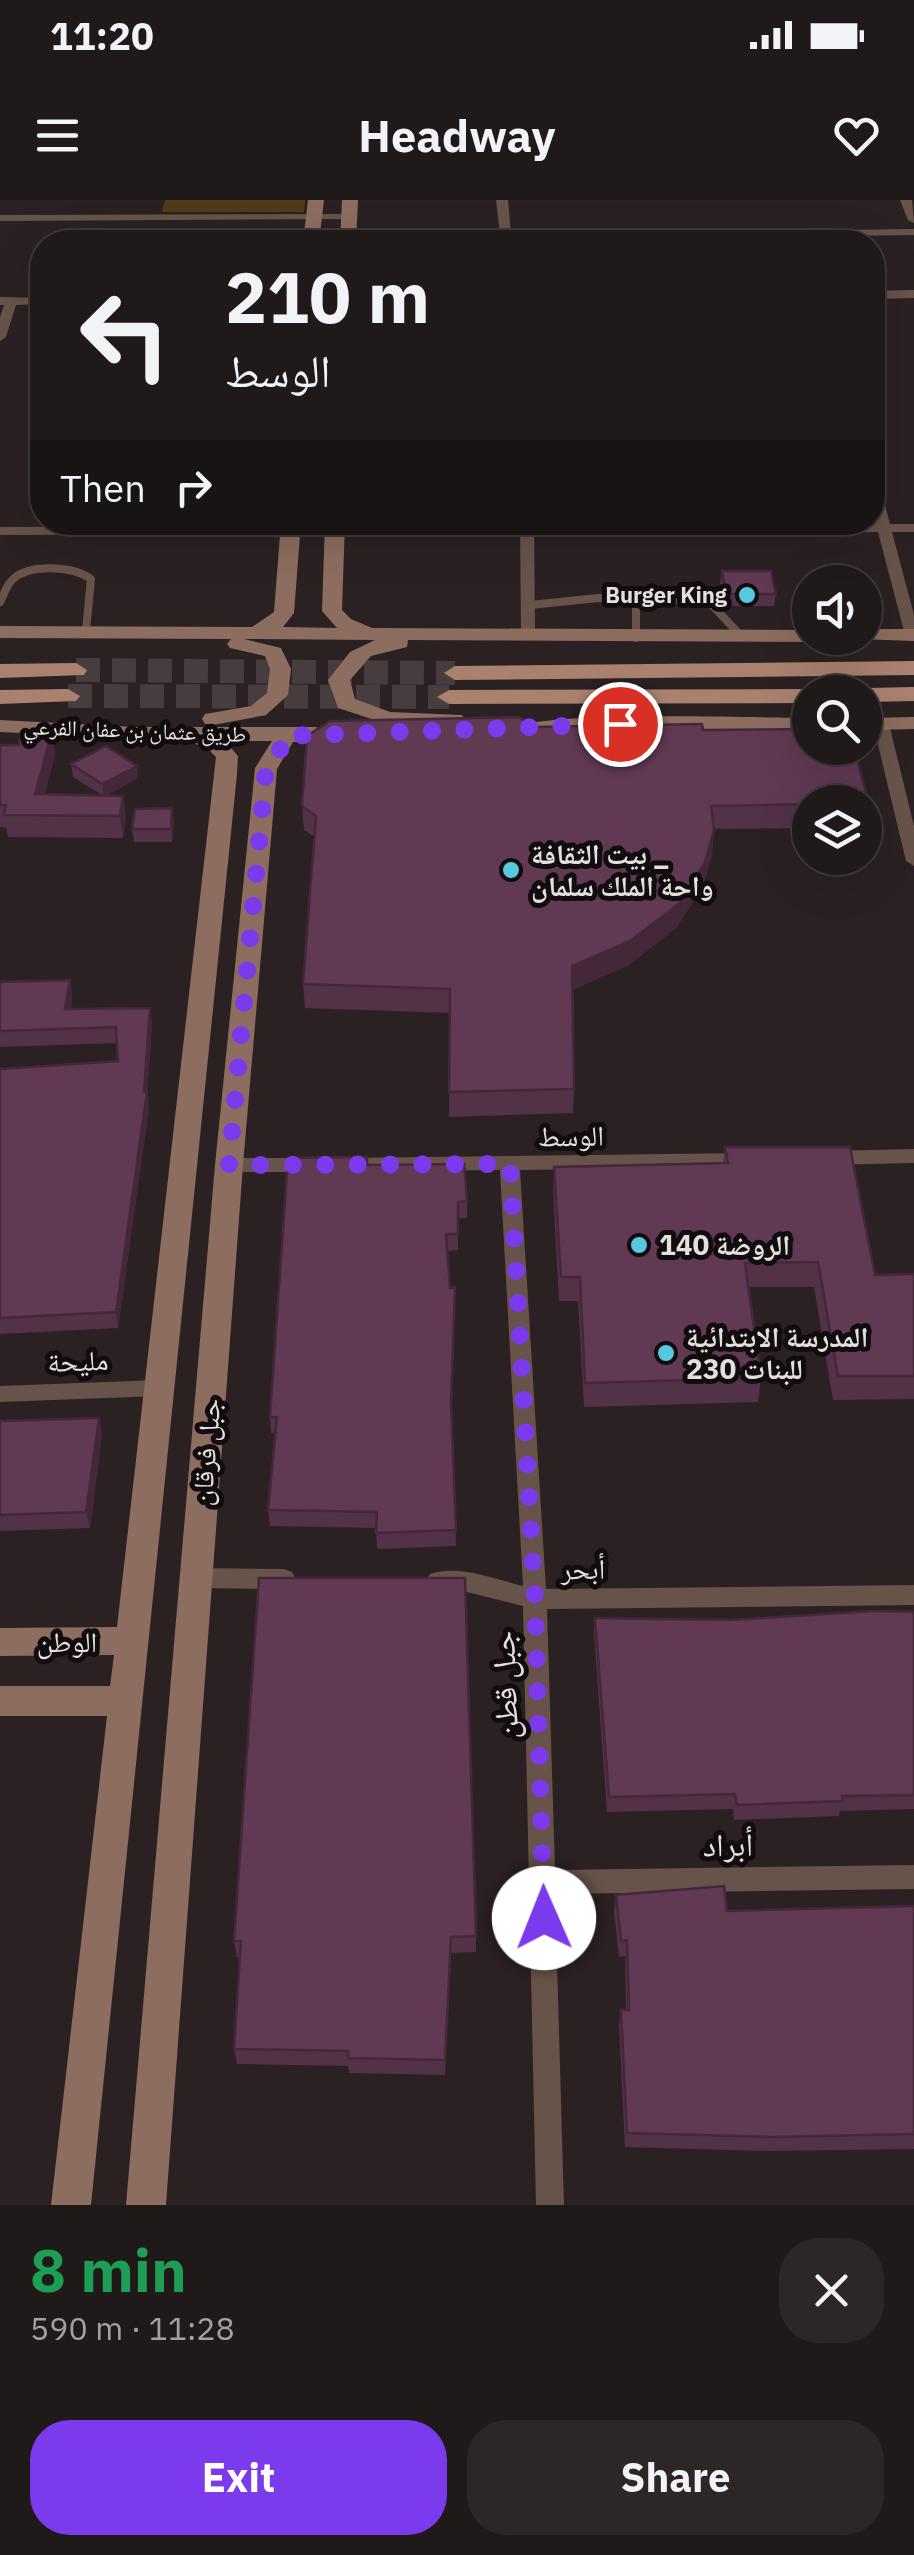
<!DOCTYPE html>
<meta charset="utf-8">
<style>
body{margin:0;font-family:"IBM Plex Sans","Noto Naskh Arabic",sans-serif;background:#2d2627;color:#f1f3f6;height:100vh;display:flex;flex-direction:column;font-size:38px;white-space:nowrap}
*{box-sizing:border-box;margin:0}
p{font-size:32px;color:#a2a0a2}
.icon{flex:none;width:55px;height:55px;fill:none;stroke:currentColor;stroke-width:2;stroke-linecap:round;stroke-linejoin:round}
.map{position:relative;height:2005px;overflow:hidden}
.panel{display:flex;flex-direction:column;background:#20191a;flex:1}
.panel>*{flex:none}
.hud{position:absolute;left:30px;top:30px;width:855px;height:305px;border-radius:40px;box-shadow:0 10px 40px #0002,0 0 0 2px #3d3839;background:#20191a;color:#f1f3f6;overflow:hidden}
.tools{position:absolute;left:792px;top:365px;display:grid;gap:20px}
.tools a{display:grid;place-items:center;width:90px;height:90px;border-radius:50%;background:#20191a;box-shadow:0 10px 40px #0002,0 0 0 2px #3d3839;font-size:50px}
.pin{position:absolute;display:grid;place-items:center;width:85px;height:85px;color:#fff;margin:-42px;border:5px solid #fff;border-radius:50%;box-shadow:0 2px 10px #0007}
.me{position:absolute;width:110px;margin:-55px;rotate:359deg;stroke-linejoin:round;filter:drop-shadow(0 0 8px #0008)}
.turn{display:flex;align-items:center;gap:35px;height:210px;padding:0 30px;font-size:45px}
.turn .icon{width:130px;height:130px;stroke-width:2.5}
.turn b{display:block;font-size:70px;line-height:85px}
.then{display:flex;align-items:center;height:95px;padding:0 30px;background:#0003;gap:20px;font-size:38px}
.round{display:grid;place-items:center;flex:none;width:105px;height:105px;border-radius:40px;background:#2d2627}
.summary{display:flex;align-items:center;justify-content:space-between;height:170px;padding:0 30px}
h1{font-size:60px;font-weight:800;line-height:75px;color:#1e9e55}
.primary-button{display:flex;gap:20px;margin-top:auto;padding:20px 30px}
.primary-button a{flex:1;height:115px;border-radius:40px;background:#7c3aed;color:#fff;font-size:40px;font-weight:800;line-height:115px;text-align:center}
.primary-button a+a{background:#2d2627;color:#f1f3f6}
.status{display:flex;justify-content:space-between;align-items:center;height:70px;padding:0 50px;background:#20191a;direction:ltr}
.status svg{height:28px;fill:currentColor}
header{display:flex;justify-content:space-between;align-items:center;height:130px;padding:0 30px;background:#20191a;font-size:45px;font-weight:800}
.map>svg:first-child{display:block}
.green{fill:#513c1a}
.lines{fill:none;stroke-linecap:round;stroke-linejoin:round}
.primary-tunnel{stroke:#473d3e;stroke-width:24;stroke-dasharray:24 12;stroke-linecap:butt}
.lane-far1{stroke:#67534a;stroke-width:6}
.lane{stroke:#67534a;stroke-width:8}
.street{fill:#67534a;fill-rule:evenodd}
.secondary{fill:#8d6d5f;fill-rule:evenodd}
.primary{fill:#aa816f;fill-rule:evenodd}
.wall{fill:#533147}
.shaded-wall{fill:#44283a}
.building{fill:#613953;stroke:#44283a;stroke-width:2.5}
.route{stroke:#7c3aed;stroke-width:18;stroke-dasharray:0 32.4}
.poi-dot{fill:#56c9e0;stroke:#110c0d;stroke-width:4}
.labels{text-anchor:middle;stroke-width:10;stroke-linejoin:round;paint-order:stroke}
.far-poi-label{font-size:22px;font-weight:bold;fill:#e4dede;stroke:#110c0d;text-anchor:end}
.far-street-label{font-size:22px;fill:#e4dede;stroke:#110c0d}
.poi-label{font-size:28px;font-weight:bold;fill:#e4dede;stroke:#110c0d;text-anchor:start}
.street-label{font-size:28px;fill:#e4dede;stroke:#110c0d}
.near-street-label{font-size:32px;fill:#e4dede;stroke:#110c0d}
</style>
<div class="status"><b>11:20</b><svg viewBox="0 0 49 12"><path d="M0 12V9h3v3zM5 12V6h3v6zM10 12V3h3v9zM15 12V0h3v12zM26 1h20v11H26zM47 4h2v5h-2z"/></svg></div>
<header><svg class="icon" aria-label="menu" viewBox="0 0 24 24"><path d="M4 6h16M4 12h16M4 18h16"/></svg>Headway<svg class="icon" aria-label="heart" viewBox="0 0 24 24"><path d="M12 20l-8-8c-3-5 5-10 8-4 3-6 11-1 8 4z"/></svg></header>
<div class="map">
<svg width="914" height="2005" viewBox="0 0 914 2005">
<rect width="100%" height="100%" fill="#2b2122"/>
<path class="green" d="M165,0h140l-1,12h-142z"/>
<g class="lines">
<path class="primary-tunnel" d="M76,470l379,3
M68,496l381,1"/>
<path class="lane-far1" d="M348,39l157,-2"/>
<path class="lane" d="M636,399v39
M0,402c4,-7 6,-16 12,-22 17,-17 61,-14 79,-1l-5,51
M530,405l68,-7 100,3 14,4 29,31"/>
<path class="street" d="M496,0h12l3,34 403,-5v6l-413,7z
M900,0h12l2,23 -6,-3z
M353,14l2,2 -6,3 -349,2v-6z
M914,90v8l-42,1v-8z
M0,97l42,1v6l-26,1 -10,32 -6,4v-24l4,-12h-4z
M872,279l7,4 11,41h24v8h-22l22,83v24l-9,-4 -27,-103 -184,1 -7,-4 -1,-7 190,2z
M520,322h14l1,110 -7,4 -7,-4z
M0,327l291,-1 7,4 -7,4 -291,1z
M881,519l8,5 25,102v40l-8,-5 -33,-137z
M914,949v14l-88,2 -10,-7 10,-7z
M747,953l10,7 -10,7 -227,3 26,419 368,-4v20l-367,4 8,261 359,-5v24l-359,5 9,311h-28l-13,-599 -60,-15 -33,-3 -4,-7 4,-7c29,-10 64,5 93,12l-23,-416 -159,2 -10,-7 10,-7z
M229,958h83l10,7 -10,7h-83l-10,-7z
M159,1180l8,2 3,6 -3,6 -8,2 -159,6v-16z
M196,1368l88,1 8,3 4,7 -4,7 -8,3 -88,-1 -8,-3 -4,-7 4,-7z"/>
<path class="secondary" d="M308,0h16l-5,42h-16z
M342,0h16l-2,42h-16z
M281,322h20l-7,91 -11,14 54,1 -15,-17 3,-89h20l-3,88 9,9 21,9 438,2v8h9l-9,4 -402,-2 -1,7 -36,9 -21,24 5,19 35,13 72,3 3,5 -3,5 -8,1 -67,-2 -49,-16 -10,-28 22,-28 25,-12 -131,-1 37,9 10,21 -3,26 -22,20 -53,10 -8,-1 -3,-5 3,-5 46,-8 16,-13 3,-24 -5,-13 -35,-8 -3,-4 4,-5 -231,-1v-12l252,1 22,-15z
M865,429h49v12l-56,-2 7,-1z
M914,517v12l-49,1v-12z
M810,518v12l-228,1 -56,5 -11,-7c19,-19 253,-11 295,-11z
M0,520l135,7h181l11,7 -11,7 -23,1 -16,27 -34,396 -77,1040h-40l89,-1040 40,-397 17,-27h-47l13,15 -1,18 -146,1431h-40l56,-489h-107v-30h110l4,-31 -114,1v-28l117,-1 99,-870 -8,-8 -20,-8 -188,-9z"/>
<path class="primary" d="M914,461v14l-459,5 -11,-7 11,-7z
M76,463l11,7 -3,5 -84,3v-14z
M914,487v14l-49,1v-10h-10l10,-4z
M68,489l12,7 -4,5 -76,3v-14z
M810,489l9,3h-9v11l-361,1 -12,-7 12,-7z"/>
</g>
<path class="wall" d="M722,371l54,23 -2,12h-49l-5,-23z
M534,527l169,3 166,74 -4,22v-24h-55v26l-96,1 -2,25 -9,32 -26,41 -48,38 -57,25 2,99 -1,24 -124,4 1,-104 -145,-5 -2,-24 12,-147 -11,-7 -2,-24z
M52,532l3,22 -10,40 57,1 -29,-18 -2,-13 67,14 -32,18h17l3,22 -3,20 -115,-1 -2,-10h-6v-82h19z
M174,621l-2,21h-38l-2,-13z
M70,780l2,16 -1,13 79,-1 2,16 -5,70 2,14 -31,220 -118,6v-265l118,-8 -1,-18 -117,4v-65z
M725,947l150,128 39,-1v125l-81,1 -19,-113h-66l13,91 -3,24 -174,5 -6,-106h-19l-6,-110 1,-24 169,-4z
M367,965l100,36v17h-9v32l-11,1 9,295 -79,3 -1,-21 -106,-2 -2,-16 7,-77h-4l-1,-16z
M99,1218l3,16 -12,94 -90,3v-110z
M914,1412v197l-74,2 -1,5 -105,4 -1,-11 -126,3 -13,-178 1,-16 136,2z
M616,1695l111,16 187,-5v243l-146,2 -143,-4 -6,-121 2,-16h5l-1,-54 -6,1 -5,-45z
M476,1736v16l-25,1 -6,122 -96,-2 -1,-7 -111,-2 -3,-15 6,-92h-3l-3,-16z"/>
<path class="shaded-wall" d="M52,532l3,22 -16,62 -4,-22z
M137,566l1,12 -34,19 -2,-13z
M123,596l3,22 -3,20 -3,-22z
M172,608l2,13 -2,21 -1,-13z
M714,630l-2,24 -9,32 -26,41 -48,38 -58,25 1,-24z
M70,780l2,16 -4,29 -3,-16z
M150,808l2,16 -5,70 2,14 -31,220 -2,-16z
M99,1218l3,16 -12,94 -4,-16z"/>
<path class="building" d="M722,371h49l5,23h-50z
M519,517l15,10 168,-3 1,6 107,-1v19h44l15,56 -59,-2v2l-99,2 3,24 -9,32 -25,41 -50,38 -58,25 2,123 -125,3 1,-103 -147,-5 13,-168 -14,-10 5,-70 23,-15z
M21,532h31l-17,62 88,2 -3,20 -116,-1 2,-10h-6v-60h19z
M106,546l31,20 -35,18 -31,-20z
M172,608l-1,21h-39l3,-20z
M70,780l-5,29 85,-1 -6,84h3l-31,220 -116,6v-249l118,-8 -2,-34 -116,4v-49z
M725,947h125l25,128 39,-1v102h-76l-20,-114 -73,1 16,115 -176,5 -5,-106h-19l-7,-110 174,-4z
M367,957v8l97,-1 3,37 -9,1v32h-12l4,54 5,-1 -4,115 5,128 -80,3 1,-21 -109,-2 9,-93h-7l18,-259z
M99,1218l-13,94 -86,3v-94z
M259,1378h206l11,358 -25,1 -6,123 -97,-2v-7l-114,-2 7,-108h-7z
M876,1411l38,1v183l-72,1 1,5 -106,4 -2,-11 -126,3 -14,-179 136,2z
M724,1686l3,25 187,-5v228l-142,3 -145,-4 -6,-123h8l-2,-70 -6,1 -5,-46z"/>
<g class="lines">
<path class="route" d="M544,1718l-9,-318 -25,-436 -281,1 37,-397 14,-18 4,-14 336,-12"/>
</g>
<g class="poi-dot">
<circle cx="747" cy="395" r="10"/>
<circle cx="511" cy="670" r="10"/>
<circle cx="639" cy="1045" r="10"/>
<circle cx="666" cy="1153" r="10"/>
</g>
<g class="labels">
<g class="far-poi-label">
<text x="727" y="403">Burger King</text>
</g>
<g class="far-street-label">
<text transform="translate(135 530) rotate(2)" y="8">طريق عثمان بن عفان الفرعي</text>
</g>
<g class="poi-label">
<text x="531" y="664">بيت الثقافة _<tspan x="531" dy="32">واحة الملك سلمان</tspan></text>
<text x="659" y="1055">الروضة 140</text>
<text x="686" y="1147">المدرسة الابتدائية<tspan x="686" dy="32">230 للبنات</tspan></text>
</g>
<g class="street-label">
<text transform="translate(571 936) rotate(-1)" y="10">الوسط</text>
<text transform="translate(78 1161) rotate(-2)" y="10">مليحة</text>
<text transform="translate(206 1252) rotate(-85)" y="10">جبل فرقان</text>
<text transform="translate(583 1369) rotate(-1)" y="10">أبحر</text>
<text x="67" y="1452">الوطن</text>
</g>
<g class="near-street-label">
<text transform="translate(505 1485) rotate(-92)" y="11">جبل قطن</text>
<text transform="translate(728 1645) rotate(-1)" y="11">أبراد</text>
</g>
</g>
</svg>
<div class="tools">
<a><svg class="icon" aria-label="sound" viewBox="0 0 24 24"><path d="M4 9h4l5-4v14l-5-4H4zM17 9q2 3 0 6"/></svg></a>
<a><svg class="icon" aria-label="search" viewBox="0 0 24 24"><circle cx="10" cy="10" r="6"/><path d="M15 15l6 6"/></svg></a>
<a><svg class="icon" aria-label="layers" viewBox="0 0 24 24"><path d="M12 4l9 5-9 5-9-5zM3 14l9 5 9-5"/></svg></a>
</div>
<div class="pin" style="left:620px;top:524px;background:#d93025"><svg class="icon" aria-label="arrive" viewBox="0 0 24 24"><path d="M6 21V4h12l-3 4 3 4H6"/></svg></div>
<svg class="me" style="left:544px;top:1718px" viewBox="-20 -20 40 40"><circle r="19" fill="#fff"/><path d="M0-13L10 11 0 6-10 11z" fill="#7c3aed"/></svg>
<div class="hud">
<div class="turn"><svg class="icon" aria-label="left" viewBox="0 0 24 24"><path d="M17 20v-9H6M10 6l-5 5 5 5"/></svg><div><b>210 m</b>الوسط</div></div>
<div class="then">Then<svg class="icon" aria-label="right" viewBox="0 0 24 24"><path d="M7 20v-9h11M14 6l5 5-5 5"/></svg></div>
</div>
</div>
<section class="panel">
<div class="summary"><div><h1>8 min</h1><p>590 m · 11:28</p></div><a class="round"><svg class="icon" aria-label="close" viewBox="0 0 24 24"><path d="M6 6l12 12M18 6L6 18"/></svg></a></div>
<div class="primary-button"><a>Exit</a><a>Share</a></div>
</section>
